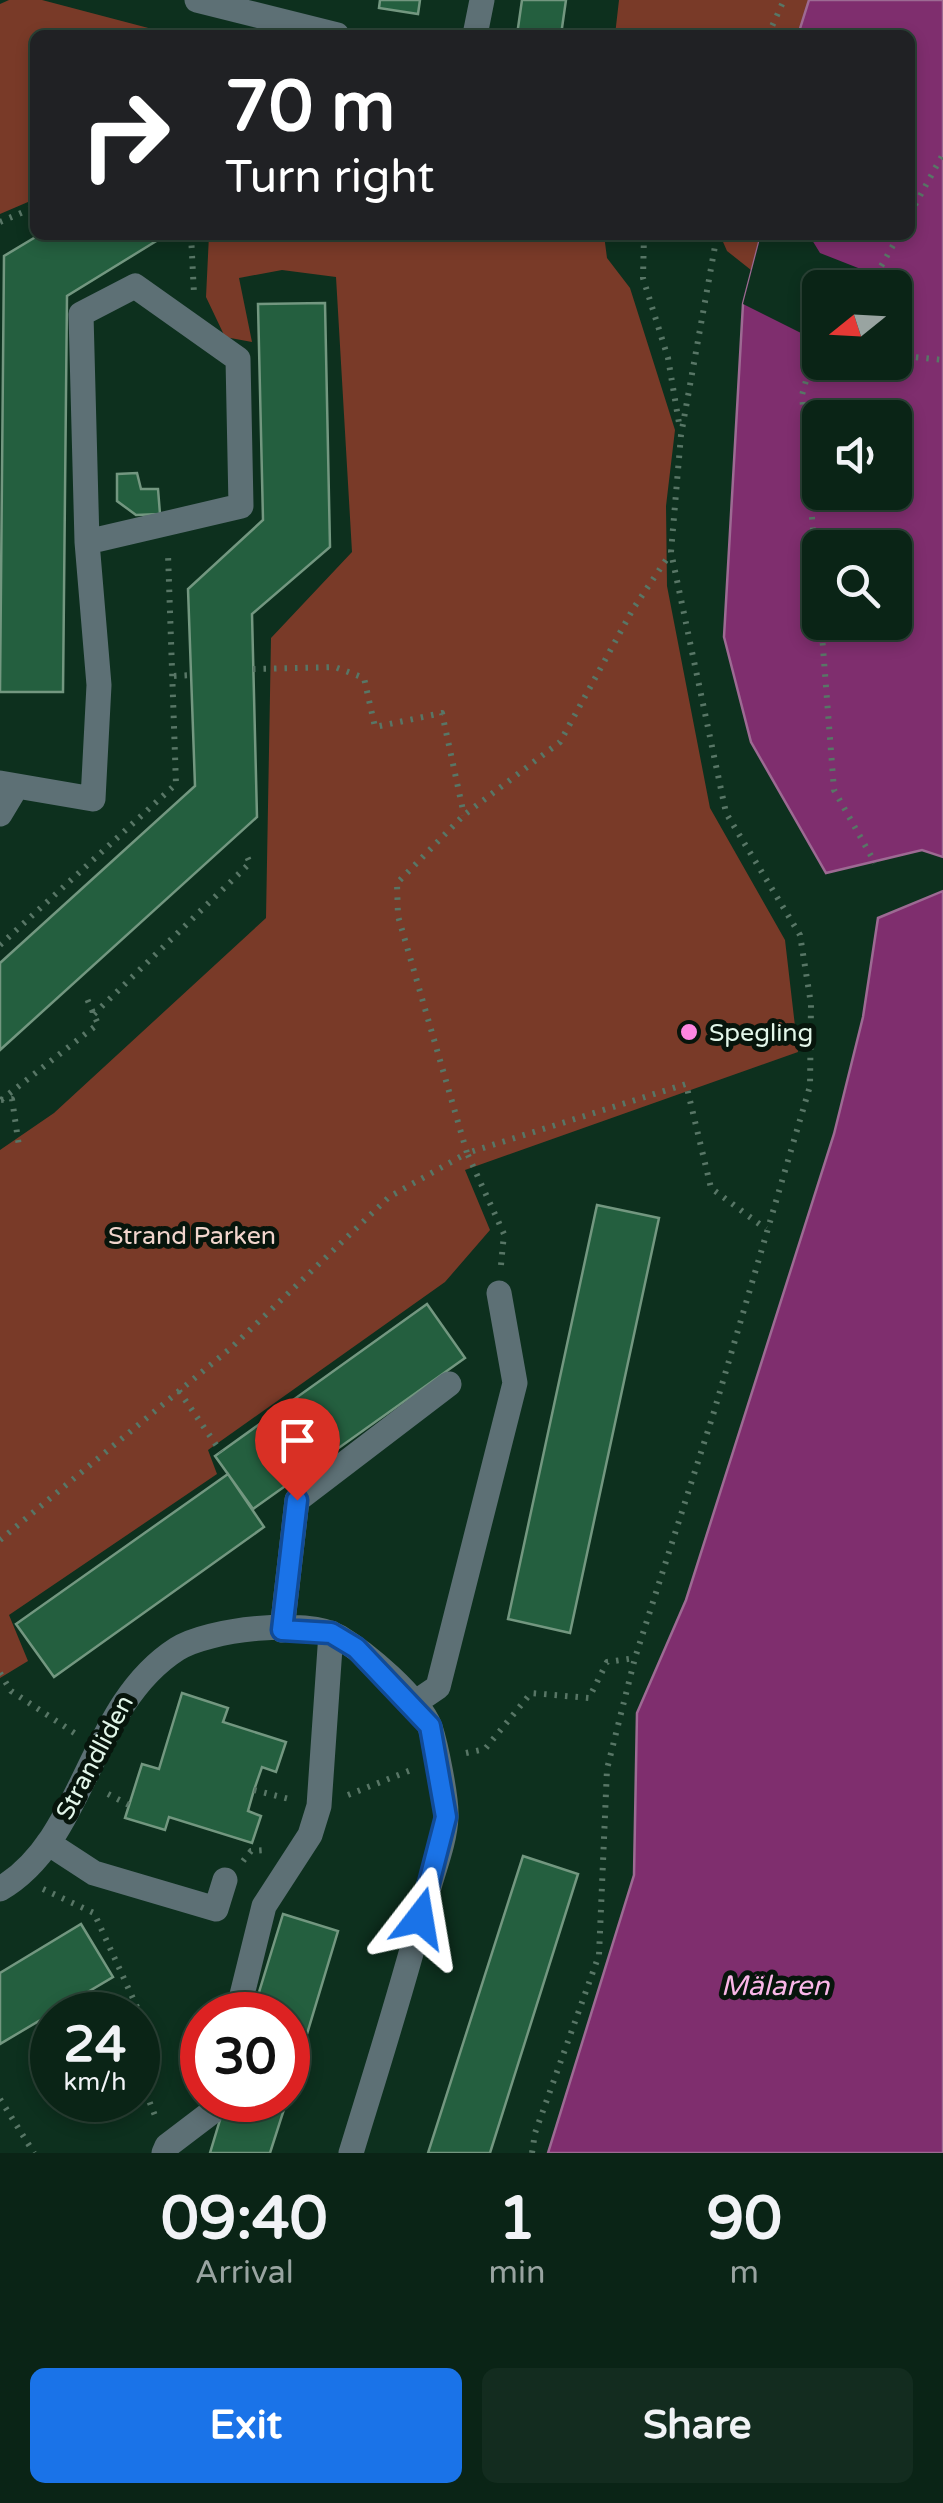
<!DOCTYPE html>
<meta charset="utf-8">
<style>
body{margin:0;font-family:"Varela Round",sans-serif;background:#132c1f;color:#f1f3f6;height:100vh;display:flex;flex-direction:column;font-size:38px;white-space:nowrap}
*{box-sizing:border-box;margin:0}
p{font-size:32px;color:#99a4a1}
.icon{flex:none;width:55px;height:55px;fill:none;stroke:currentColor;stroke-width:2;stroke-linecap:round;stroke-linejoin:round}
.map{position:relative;height:2153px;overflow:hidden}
.side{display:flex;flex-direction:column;background:#0a2416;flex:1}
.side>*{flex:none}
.guide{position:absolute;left:30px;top:30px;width:885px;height:210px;border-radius:15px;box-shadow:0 5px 15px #0003,0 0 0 2px #2a4135;background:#202124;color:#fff;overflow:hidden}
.needle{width:65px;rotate:252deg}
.tools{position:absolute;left:802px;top:270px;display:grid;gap:20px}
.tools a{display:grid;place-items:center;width:110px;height:110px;border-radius:15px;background:#0a2416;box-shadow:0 5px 15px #0003,0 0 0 2px #2a4135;font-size:50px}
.speed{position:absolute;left:30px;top:1992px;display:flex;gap:20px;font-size:50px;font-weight:700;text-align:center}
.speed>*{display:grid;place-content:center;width:130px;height:130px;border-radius:50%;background:#0a2416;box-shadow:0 5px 15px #0003,0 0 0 2px #2a4135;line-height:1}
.speed small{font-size:25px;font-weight:400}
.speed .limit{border:15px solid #d22;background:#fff;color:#111}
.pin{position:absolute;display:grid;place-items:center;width:85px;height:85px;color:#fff;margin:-102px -42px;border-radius:50% 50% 50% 0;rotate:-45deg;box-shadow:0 0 10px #0007}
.pin .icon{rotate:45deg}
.me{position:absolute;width:110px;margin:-55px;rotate:14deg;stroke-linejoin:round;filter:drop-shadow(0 0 8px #0008)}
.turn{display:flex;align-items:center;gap:35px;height:210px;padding:0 30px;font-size:45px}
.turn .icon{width:130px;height:130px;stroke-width:2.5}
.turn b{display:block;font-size:70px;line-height:85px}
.eta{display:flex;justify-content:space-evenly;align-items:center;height:170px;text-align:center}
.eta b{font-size:60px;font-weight:700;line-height:70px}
.action{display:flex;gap:20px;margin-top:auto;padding:20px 30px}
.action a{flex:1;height:115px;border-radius:15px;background:#1a73e8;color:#fff;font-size:40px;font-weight:700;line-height:115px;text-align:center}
.action a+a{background:#132c1f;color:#f1f3f6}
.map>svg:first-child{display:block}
.green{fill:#793a28}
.water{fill:#7f2e6e;stroke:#9d6a93;stroke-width:2.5;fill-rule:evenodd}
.pier{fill:#0d301e}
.building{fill:#245f3f;stroke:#739780;stroke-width:2.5}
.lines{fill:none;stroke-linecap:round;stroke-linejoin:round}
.path{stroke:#587666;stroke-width:6;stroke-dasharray:2.5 8;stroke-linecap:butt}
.minor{stroke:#5d7075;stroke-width:25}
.route-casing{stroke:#114b97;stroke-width:25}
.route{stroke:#1a73e8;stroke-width:18}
.poi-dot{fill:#fd86e1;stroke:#07150c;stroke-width:4}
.labels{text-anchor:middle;stroke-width:10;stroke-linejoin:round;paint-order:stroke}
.poi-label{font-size:25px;fill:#e2f6e9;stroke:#07150c;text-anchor:start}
.park-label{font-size:25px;fill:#f1d5cd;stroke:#07150c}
.street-label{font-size:25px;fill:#e2f6e9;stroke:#07150c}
.water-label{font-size:28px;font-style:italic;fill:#fab7e8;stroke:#07150c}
</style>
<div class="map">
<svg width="943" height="2153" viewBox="0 0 943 2153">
<rect width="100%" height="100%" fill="#0d301e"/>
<path class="green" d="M9,0h33l133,35h-140v164l-35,15v-210z
M619,0h190l-11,35h-183z
M209,235h395l3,23 23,30 45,142 -9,76 1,80 43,222 75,132 13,112 -333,118 25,60 -45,52 -237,168 9,24 -208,141 19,46 -28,17v-528l54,-37 212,-195 5,-280 81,-86 -16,-275 -54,-7 -43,8 13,64 -27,-5 -19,-40z
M720,235h41l-10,35 -24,-19z"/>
<path class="water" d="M809,0h134v857l-21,-7 -96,23 -75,-131 -27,-105 19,-333 18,-69h149v-200h-112zM820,288h75v74h-75zM820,418h75v74h-75zM820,548h75v74h-75z
M943,891v1262h-395l86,-278 3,-162 49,-113 148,-466 29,-117 15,-99z"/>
<path class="pier" d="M761,235h48l11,18 56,22 -5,12 -51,1 -3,53 -74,-37z"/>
<path class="building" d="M380,0h40l-2,14 -39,-6z
M522,0h44l-5,35h-44z
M39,235h127l-99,61 -4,396h-63l4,-436z
M325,303l5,244 -78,67 5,203 -257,233v-87l195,-177 -7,-197 75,-69 -5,-216z
M137,473l4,16h17l2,25 -24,1 -19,-14v-27z
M597,1205l62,13 -89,415 -62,-14z
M427,1304l38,54 -212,151 -38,-53z
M228,1474l36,53 -210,150 -38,-53z
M182,1693l46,15 -5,14 63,20 -10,30 -14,-5 -8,23 -6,21 13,5 -9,27 -83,-26 -4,13 -40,-12 17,-54 17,5z
M523,1856l55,18 -88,279h-62z
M283,1914l55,17 -50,166v-82h-36z
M81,1924l32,53 -113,67v-71z
M226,2100h61l-17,53h-60z"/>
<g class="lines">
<path class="path" d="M768,35l16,-35
M910,214l33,-60
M0,222l35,-15
M191,235l3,59
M644,235l-1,43 25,80 12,71
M876,275l23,-40
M817,341l-15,54 18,221
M895,355l48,5
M821,622l13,168 41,73
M253,669l82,-2 29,11 11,49 67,-14 22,102
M174,676l18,-1
M0,945l176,-161 -8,-230
M94,1014l156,-151 -5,-11
M1,1100l97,-76 -13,-30
M1,1100l11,-1 7,47
M501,1265l3,-31 -37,-81 219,-69 25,104 55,41
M179,1391l42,61
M0,1540l232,-193 157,-150 78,-44 -69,-237 -1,-33 67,-68 96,-73 73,-133 37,-55
M0,1673l11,18 65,43
M466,1753l19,-4 46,-56 58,5 18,-36 28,-4
M254,1790l35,9
M108,1794l21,11
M348,1795l63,-25
M243,1861l8,-10 15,-1
M43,1889l51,24 53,116 -9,44
M138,2073l18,45
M0,2099l34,54
M532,2153l3,-20 64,-178 8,-186 28,-111 78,-243 97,-329 1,-82 -11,-69 -74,-122 -55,-261 10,-117 36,-200"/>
<path class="minor" d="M197,0l140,35
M475,35l7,-35
M0,783l93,16 6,-114 -12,-143 -6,-228 54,-28 103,73 3,147 -154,36
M0,814l15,-25
M282,1630l15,-130 152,-116
M413,1704l25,-17 77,-304 -16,-90
M48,1843l46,30 122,36 9,-29
M0,1889c86,-50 88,-183 177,-240 31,-20 130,-31 162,-12 28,17 78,59 91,90 6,18 17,72 16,90 -1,26 -14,56 -20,81 -22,86 -49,170 -75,255
M237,2015l27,-109 46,-71 9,-29 12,-173
M164,2153l3,-7 46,-35 3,-11"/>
</g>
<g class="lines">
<defs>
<path id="route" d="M297,1500l-15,130 49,3 25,15 74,78 16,91 -26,101"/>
</defs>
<use href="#route" class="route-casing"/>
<use href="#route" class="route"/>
</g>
<circle class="poi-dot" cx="689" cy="1032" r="10"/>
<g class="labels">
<g class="poi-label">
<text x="709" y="1041">Spegling</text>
</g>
<g class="park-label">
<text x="192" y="1244">Strand Parken</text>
</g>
<g class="street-label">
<text transform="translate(94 1757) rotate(-62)" y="9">Strandliden</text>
</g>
<g class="water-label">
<text x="775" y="1995">Mälaren</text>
</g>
</g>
</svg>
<div class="tools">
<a><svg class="needle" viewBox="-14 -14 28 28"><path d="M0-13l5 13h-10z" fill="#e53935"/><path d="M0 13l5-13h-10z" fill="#99a4a1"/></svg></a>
<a><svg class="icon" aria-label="sound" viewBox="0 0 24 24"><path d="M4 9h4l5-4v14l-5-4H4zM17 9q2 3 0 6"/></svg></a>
<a><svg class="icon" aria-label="search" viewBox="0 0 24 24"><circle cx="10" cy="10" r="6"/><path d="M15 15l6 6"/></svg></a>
</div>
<div class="speed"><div>24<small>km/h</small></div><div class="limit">30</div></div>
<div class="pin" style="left:297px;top:1500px;background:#d93025"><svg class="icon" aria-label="arrive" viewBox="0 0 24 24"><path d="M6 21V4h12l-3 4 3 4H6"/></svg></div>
<svg class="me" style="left:420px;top:1918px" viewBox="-20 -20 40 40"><path d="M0-17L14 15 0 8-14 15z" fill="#1a73e8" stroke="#fff" stroke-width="4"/></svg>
<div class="guide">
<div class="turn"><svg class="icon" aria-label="right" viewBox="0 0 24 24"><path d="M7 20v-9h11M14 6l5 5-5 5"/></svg><div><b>70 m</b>Turn right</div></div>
</div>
</div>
<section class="side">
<div class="eta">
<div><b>09:40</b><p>Arrival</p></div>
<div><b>1</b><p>min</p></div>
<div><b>90</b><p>m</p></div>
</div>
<div class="action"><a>Exit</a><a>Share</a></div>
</section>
